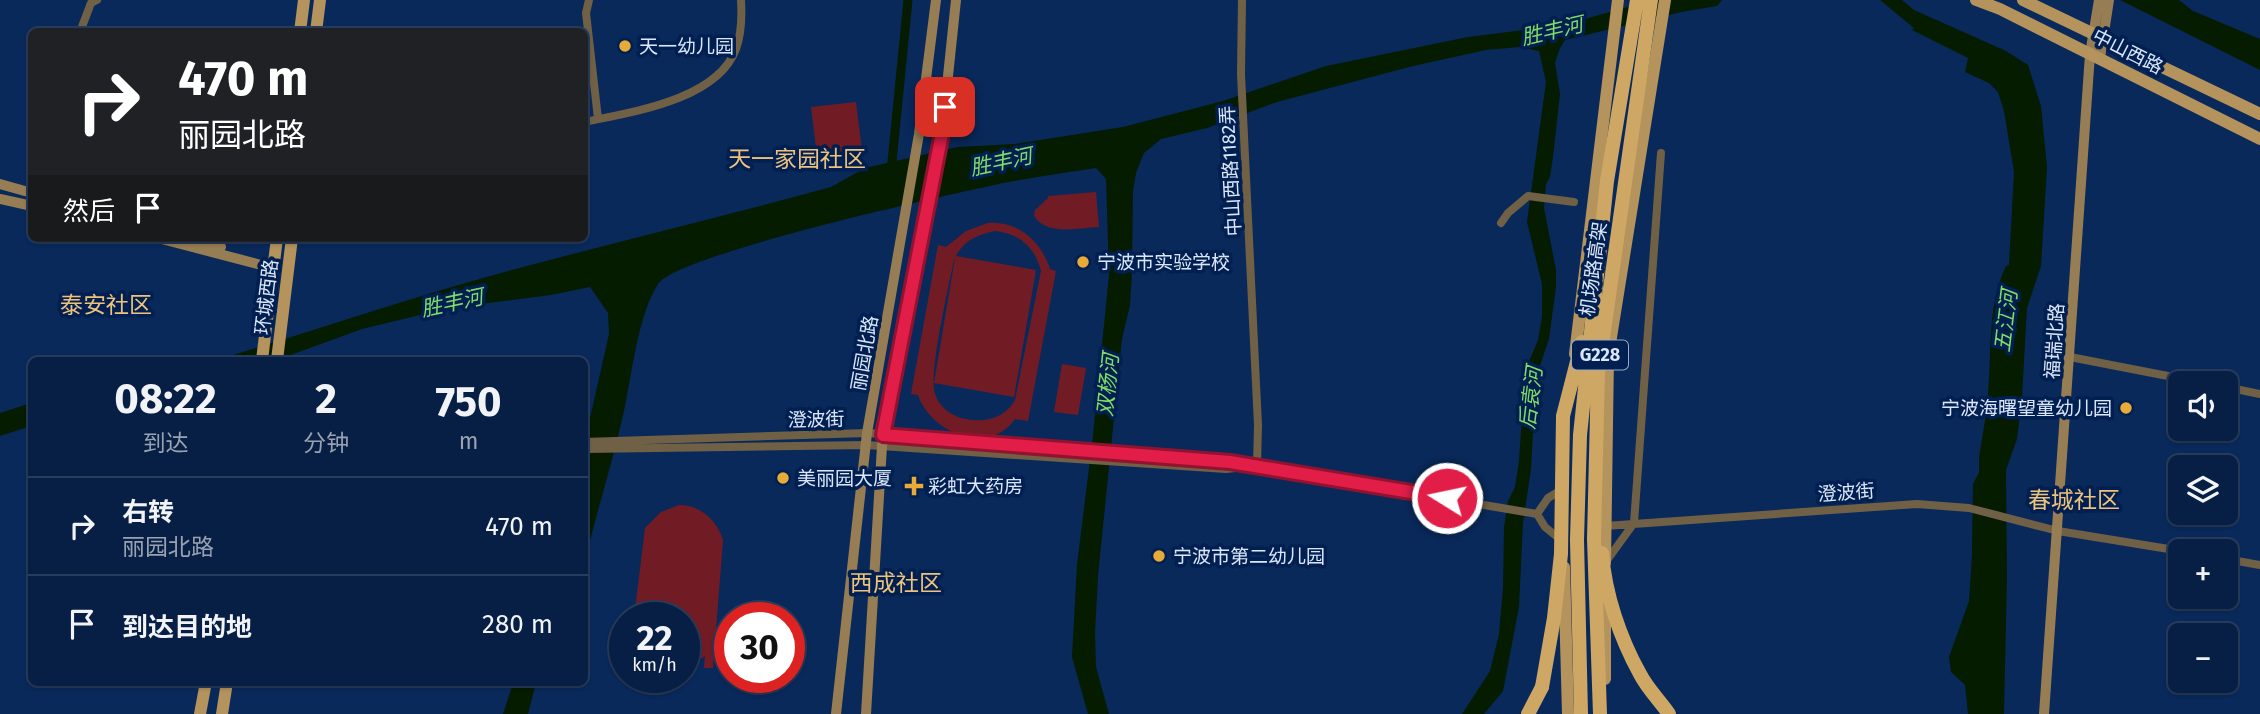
<!DOCTYPE html>
<html lang="zh">
<meta charset="utf-8">
<style>
body{margin:0;font-family:"Fira Sans","Noto Sans SC",sans-serif;background:#152c4f;color:#f1f3f6;height:100vh;display:flex;flex-direction:column;font-size:26px;white-space:nowrap}
*{box-sizing:border-box;margin:0}
p{font-size:23px;color:#98a2b2}
.icon{flex:none;width:38px;height:38px;fill:none;stroke:currentColor;stroke-width:2;stroke-linecap:round;stroke-linejoin:round}
.map{position:relative;flex:1;overflow:hidden}
.side{position:absolute;left:28px;top:357px;width:560px;height:329px;display:flex;flex-direction:column;background:#071f44;border-radius:10px;box-shadow:0 2px 5px #0004,0 0 0 2px #283d5d}
.side>*{flex:none}
.top-card{position:absolute;left:28px;top:28px;width:560px;height:214px;border-radius:10px;box-shadow:0 2px 5px #0004,0 0 0 2px #283d5d;background:#202124;color:#fff;overflow:hidden}
.buttons{position:absolute;left:2168px;top:371px;display:grid;gap:14px}
.buttons a{display:grid;place-items:center;width:70px;height:70px;border-radius:10px;background:#071f44;box-shadow:0 2px 5px #0004,0 0 0 2px #283d5d;font-size:35px}
.speed{position:absolute;left:609px;top:602px;display:flex;gap:14px;font-size:35px;font-weight:700;text-align:center}
.speed>*{display:grid;place-content:center;width:91px;height:91px;border-radius:50%;background:#071f44;box-shadow:0 2px 5px #0004,0 0 0 2px #283d5d;line-height:1}
.speed small{font-size:18px;font-weight:400}
.speed .limit{border:10px solid #d22;background:#fff;color:#111}
.pin{position:absolute;display:grid;place-items:center;width:60px;height:60px;color:#fff;margin:-30px;border-radius:14px;box-shadow:0 4px 10px #0006}
.me{position:absolute;width:77px;margin:-38px;rotate:280deg;stroke-linejoin:round;filter:drop-shadow(0 0 5px #0008)}
.turn{display:flex;align-items:center;gap:24px;height:147px;padding:0 35px;font-size:32px}
.turn .icon{width:91px;height:91px;stroke-width:2.5}
.turn b{display:block;font-size:49px;line-height:60px}
.then{display:flex;align-items:center;height:66px;padding:0 35px;background:#0003;gap:14px;font-size:26px}
.eta{display:flex;justify-content:space-evenly;align-items:center;height:119px;text-align:center}
.eta b{font-size:42px;font-weight:700;line-height:49px}
ul{padding:0;list-style:none}
li{display:flex;align-items:center;gap:21px;height:98px;padding:0 35px;border-top:2px solid #283d5d}
li div{flex:1}
li b{display:block;font-size:26px}
li em{font-style:normal}
.map>svg:first-child{display:block}
.green{fill:#711c25;fill-rule:evenodd}
.water{fill:#051c01}
.lines{fill:none;stroke-linecap:round;stroke-linejoin:round}
.canal{stroke:#051c01;stroke-width:9}
.street{stroke:#706046;stroke-width:8}
.secondary{stroke:#977d53;stroke-width:10}
.primary{stroke:#b4935c;stroke-width:12}
.highway{stroke:#cfa764;stroke-width:14}
.highway-bridge{stroke:#cfa764;stroke-width:14}
.route-casing{stroke:#92132f;stroke-width:18}
.route{stroke:#e11d48;stroke-width:12}
.poi-dot{fill:#e8ab37;stroke:#011f50;stroke-width:2.5}
.labels{text-anchor:middle;stroke-width:7;stroke-linejoin:round;paint-order:stroke}
.shield{fill:#011f50;stroke:#99aac6;stroke-width:2}
.shield-label{font-size:18px;font-weight:bold;fill:#dae6f9}
.poi-label{font-size:19px;fill:#dae6f9;stroke:#011f50;text-anchor:start}
.street-label{font-size:19px;fill:#dae6f9;stroke:#011f50}
.water-label{font-size:21px;font-style:italic;fill:#7fdd66;stroke:#011f50}
.quarter-label{font-size:23px;fill:#ecc27c;stroke:#011f50}
</style>
<div class="map">
<svg width="2260" height="714" viewBox="0 0 2260 714">
<rect width="100%" height="100%" fill="#09295b"/>
<path class="green" d="M856,102l6,48 -45,6 -6,-49z
M1096,192l3,35c-23,1 -51,9 -65,-11l1,-6 13,-12v-2z
M988,223c31,-2 53,18 62,46l6,2 -28,150 -13,-2c-26,38 -85,13 -97,-24l-7,-1 27,-149 8,2 20,-16zM995,231c25,3 40,16 46,40l-26,129c-8,15 -25,22 -42,20 -16,-1 -32,-9 -38,-26 -7,-19 14,-109 19,-134l1,-2 -21,125 80,14 22,-127 -80,-14c9,-16 21,-21 39,-25z
M1062,364l24,4 -8,47 -24,-3z
M679,505c21,0 38,15 44,35l-10,128h-9l1,-12 -12,8 -9,2v-48h-50l11,-90 16,-16z"/>
<path class="water" d="M1653,0h69l-5,6 -36,6 -116,28 -5,8 -5,15 5,31 -7,63 -3,20 -4,7 -2,24 12,62v17l-7,52 -13,38 -5,92 -8,54 -4,84 -16,84 -19,23h-22l28,-43 9,-37 4,-46 1,-61 4,-26 7,-14 4,-26 6,-90 13,-31 4,-23v-33l-15,-62 19,-140 -7,-31 -20,-4 -33,3 -73,16 -136,36 -70,26 -46,11 -17,14 -8,20 -3,18 -1,81 -2,33 -8,34 -24,237 -3,57 1,34 13,47h-21l-16,-57 5,-92 16,-130 16,-160 -3,-96 -10,-11c-38,6 -77,11 -115,20 -48,10 -304,67 -323,96 -20,31 -26,90 -34,127 -11,50 -27,100 -39,149v-120l24,-106 -1,-21 -18,-26 -39,8 -102,13 -87,21 -85,31h-61c95,-28 189,-61 285,-87 110,-30 221,-56 330,-86l34,-19 92,-21 58,-3 108,-17 100,-26 103,-35 142,-29 95,-12z
M1880,0h22l12,10 92,41 22,14 13,41 6,61 -6,99 -14,42 -5,89 -5,42 -11,31 1,107 -3,137h-36l-3,-29 -14,-13 -2,-15 20,-56 3,-47 1,-70 6,-12v-14c3,-22 8,-43 9,-65 4,-42 -1,-88 18,-127l3,-1 5,-93 -10,-61 -6,-19 -9,-9 -24,-11 3,-14 -56,-28 2,-2z
M2120,0h59l14,11 67,28v31z
M31,403v23l-31,10v-23z
M513,683h23l-8,31h-25z"/>
<g class="lines">
<path class="canal" d="M891,172l17,-172"/>
<path class="street" d="M589,0l-3,13 12,106
M1242,0l-1,74 17,351 -1,41
M80,32l11,-29 6,-3
M584,122c48,-10 133,-22 152,-73 6,-16 6,-32 5,-49
M1501,223l7,-10 20,-17 46,6
M2070,357l134,26
M2226,387l34,7
M584,442l283,-9 119,8 244,21 307,52 8,13 16,13
M584,449l282,-4 360,24 18,-2
M1537,514l11,-16 15,-9
M1605,526l312,-22 52,4 89,23 123,20
M2226,559l34,6
M1605,563l29,-40 27,-370"/>
<path class="secondary" d="M2100,58l9,-58
M0,184l32,9
M0,199l32,7
M158,238l115,30
M188,238l33,9
M836,714l31,-281 52,-299 17,-134
M866,714l16,-268 60,-313 14,-133
M2044,714l46,-660 9,-54"/>
<path class="primary" d="M1976,0l24,9 260,130
M2023,0l237,114
M300,32l4,-32
M316,32l4,-32
M1575,354l43,-354
M262,360l15,-122
M277,360l15,-122
M1605,563l3,-207 57,-356
M1564,567l4,147
M1605,592v87
M200,714l6,-32
M222,714l5,-32"/>
<path class="highway" d="M1528,714l14,-27"/>
<path class="highway-bridge" d="M1602,553c3,41 18,85 38,121 7,14 20,27 29,40
M1542,687l12,-69 7,-64 2,-138 19,-74
M1581,714l-4,-174 3,-105 27,-254 30,-181
M1600,714l-6,-175 4,-166 53,-373"/>
</g>
<g class="lines">
<defs>
<path id="route" d="M945,107l-3,26 -59,302 347,27 217,36"/>
</defs>
<use href="#route" class="route-casing"/>
<use href="#route" class="route"/>
</g>
<g class="poi-dot">
<circle cx="625" cy="46" r="7"/>
<circle cx="1083" cy="262" r="7"/>
<circle cx="2126" cy="408" r="7"/>
<circle cx="783" cy="478" r="7"/>
<path d="M910.5 475.5h7v7h7v7h-7v7h-7v-7h-7v-7h7z"/>
<circle cx="1159" cy="556" r="7"/>
</g>
<g class="labels">
<rect class="shield" x="1572" y="340.5" width="56" height="29" rx="5"/>
<g class="shield-label">
<text x="1600" y="361">G228</text>
</g>
<g class="poi-label">
<text x="639" y="53">天一幼儿园</text>
<text x="1097" y="269">宁波市实验学校</text>
<text x="2112" y="415" text-anchor="end">宁波海曙望童幼儿园</text>
<text x="797" y="485">美丽园大厦</text>
<text x="928" y="493">彩虹大药房</text>
<text x="1173" y="563">宁波市第二幼儿园</text>
</g>
<g class="street-label">
<text transform="translate(2128 51) rotate(27)" y="7">中山西路</text>
<text transform="translate(1230 171) rotate(-93)" y="7">中山西路1182弄</text>
<text transform="translate(1593 269) rotate(-82)" y="7">机场路高架</text>
<text transform="translate(266 297) rotate(-83)" y="7">环城西路</text>
<text transform="translate(2054 341) rotate(-86)" y="7">福瑞北路</text>
<text transform="translate(864 353) rotate(-80)" y="7">丽园北路</text>
<text transform="translate(816 419) rotate(-1)" y="7">澄波街</text>
<text transform="translate(1846 492) rotate(-4)" y="7">澄波街</text>
</g>
<g class="water-label">
<text transform="translate(1552 31) rotate(-13)" y="7">胜丰河</text>
<text transform="translate(1001 162) rotate(-12)" y="7">胜丰河</text>
<text transform="translate(452 303) rotate(-12)" y="7">胜丰河</text>
<text transform="translate(2006 321) rotate(-83)" y="7">五江河</text>
<text transform="translate(1108 385) rotate(-84)" y="7">双杨河</text>
<text transform="translate(1531 398) rotate(-83)" y="7">后袁河</text>
</g>
<g class="quarter-label">
<text x="797" y="167">天一家园社区</text>
<text x="106" y="313">泰安社区</text>
<text x="2074" y="508">春城社区</text>
<text x="896" y="591">西成社区</text>
</g>
</g>
</svg>
<div class="buttons">
<a><svg class="icon" aria-label="sound" viewBox="0 0 24 24"><path d="M4 9h4l5-4v14l-5-4H4zM17 9q2 3 0 6"/></svg></a>
<a><svg class="icon" aria-label="layers" viewBox="0 0 24 24"><path d="M12 4l9 5-9 5-9-5zM3 14l9 5 9-5"/></svg></a>
<a>+</a>
<a>−</a>
</div>
<div class="speed"><div>22<small>km/h</small></div><div class="limit">30</div></div>
<div class="pin" style="left:945px;top:107px;background:#d93025"><svg class="icon" aria-label="arrive" viewBox="0 0 24 24"><path d="M6 21V4h12l-3 4 3 4H6"/></svg></div>
<svg class="me" style="left:1447px;top:498px" viewBox="-20 -20 40 40"><circle r="17" fill="#e11d48" stroke="#fff" stroke-width="3"/><path d="M0-11L8 9 0 5-8 9z" fill="#fff"/></svg>
<div class="top-card">
<div class="turn"><svg class="icon" aria-label="right" viewBox="0 0 24 24"><path d="M7 20v-9h11M14 6l5 5-5 5"/></svg><div><b>470 m</b>丽园北路</div></div>
<div class="then">然后<svg class="icon" aria-label="arrive" viewBox="0 0 24 24"><path d="M6 21V4h12l-3 4 3 4H6"/></svg></div>
</div>
<section class="side">
<div class="eta">
<div><b>08:22</b><p>到达</p></div>
<div><b>2</b><p>分钟</p></div>
<div><b>750</b><p>m</p></div>
</div>
<ul>
<li><svg class="icon" aria-label="right" viewBox="0 0 24 24"><path d="M7 20v-9h11M14 6l5 5-5 5"/></svg><div><b>右转</b><p>丽园北路</p></div><em>470 m</em></li>
<li><svg class="icon" aria-label="arrive" viewBox="0 0 24 24"><path d="M6 21V4h12l-3 4 3 4H6"/></svg><div><b>到达目的地</b></div><em>280 m</em></li>
</ul>
</section>
</div>
